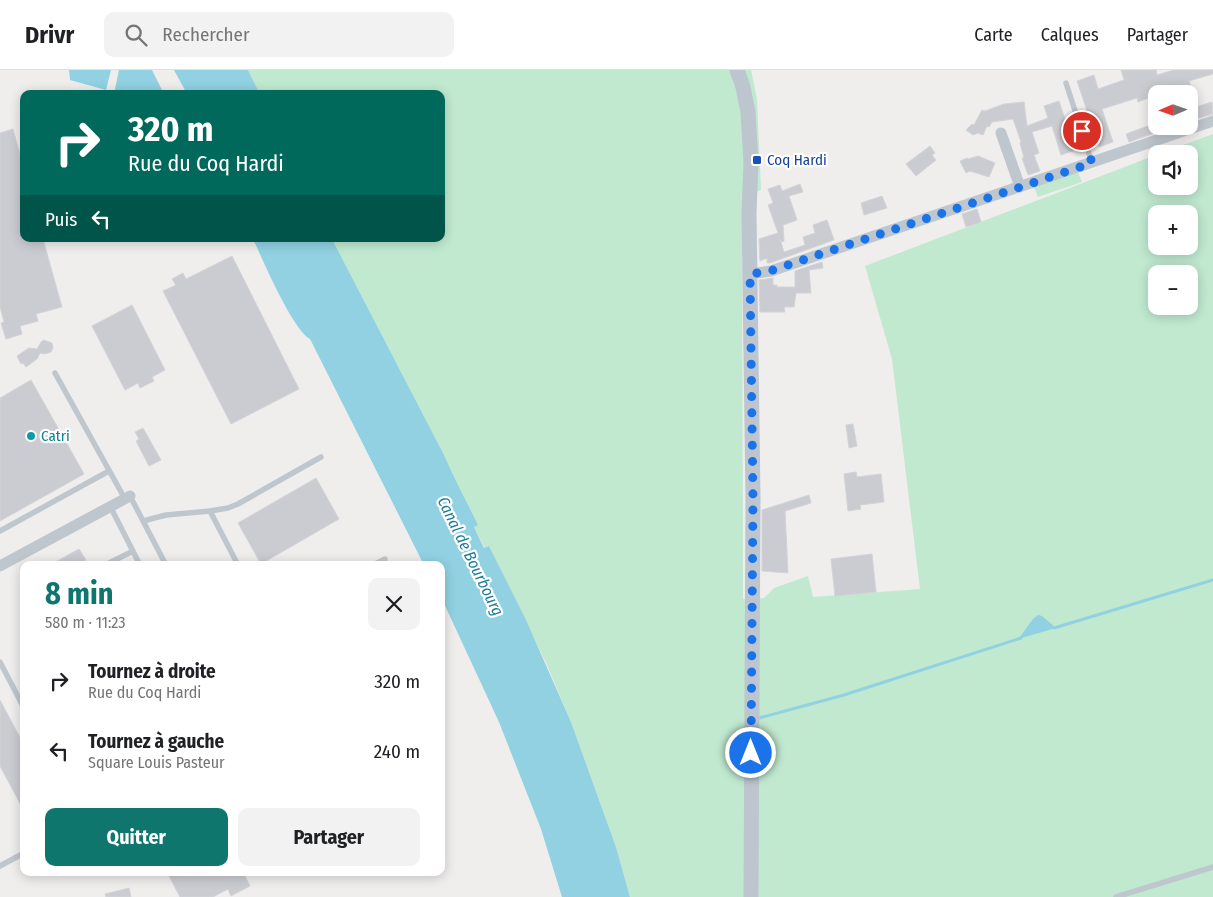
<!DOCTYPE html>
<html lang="fr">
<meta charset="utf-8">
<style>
body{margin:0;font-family:"Fira Sans Condensed",sans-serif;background:#f2f2f2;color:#202124;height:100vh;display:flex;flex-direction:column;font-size:19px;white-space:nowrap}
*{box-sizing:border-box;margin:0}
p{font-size:16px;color:#757577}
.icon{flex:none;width:28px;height:28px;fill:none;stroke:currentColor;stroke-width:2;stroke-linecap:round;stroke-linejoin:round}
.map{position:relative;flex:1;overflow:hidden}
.panel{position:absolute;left:20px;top:491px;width:425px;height:315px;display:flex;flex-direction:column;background:#fff;border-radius:10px;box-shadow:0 2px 12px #0003}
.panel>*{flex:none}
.guide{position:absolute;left:20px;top:20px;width:425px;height:152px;border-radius:10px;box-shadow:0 2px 12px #0003;background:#00695c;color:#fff;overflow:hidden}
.needle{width:32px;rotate:268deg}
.tools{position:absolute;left:1148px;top:15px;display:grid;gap:10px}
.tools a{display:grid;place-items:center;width:50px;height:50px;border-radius:10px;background:#fff;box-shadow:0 2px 12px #0003;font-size:25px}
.pin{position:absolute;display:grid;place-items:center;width:42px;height:42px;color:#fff;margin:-21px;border:2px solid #fff;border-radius:50%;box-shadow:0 1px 5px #0007}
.me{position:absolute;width:55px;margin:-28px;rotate:0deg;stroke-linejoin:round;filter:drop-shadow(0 0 4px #0008)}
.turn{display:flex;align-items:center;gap:18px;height:105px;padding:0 25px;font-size:22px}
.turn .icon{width:65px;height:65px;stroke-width:2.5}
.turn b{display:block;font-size:35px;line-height:42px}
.then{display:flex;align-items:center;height:48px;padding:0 25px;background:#0003;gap:10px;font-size:19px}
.round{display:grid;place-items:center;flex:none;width:52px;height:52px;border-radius:10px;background:#f2f2f2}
.summary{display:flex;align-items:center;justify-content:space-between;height:85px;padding:0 25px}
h1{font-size:30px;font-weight:700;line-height:38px;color:#0f766e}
.action{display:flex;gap:10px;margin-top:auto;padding:10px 25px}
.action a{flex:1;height:58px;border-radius:10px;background:#0f766e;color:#fff;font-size:20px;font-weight:700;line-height:58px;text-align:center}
.action a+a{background:#f2f2f2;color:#202124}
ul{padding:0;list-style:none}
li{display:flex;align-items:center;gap:15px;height:70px;padding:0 25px}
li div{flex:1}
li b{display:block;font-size:19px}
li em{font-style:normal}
header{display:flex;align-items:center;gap:30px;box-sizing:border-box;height:70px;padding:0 25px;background:#fff;border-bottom:1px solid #e0e0e0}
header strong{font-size:24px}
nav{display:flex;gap:28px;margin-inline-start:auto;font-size:18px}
.search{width:350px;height:45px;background:#f2f2f2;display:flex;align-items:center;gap:12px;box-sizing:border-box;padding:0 18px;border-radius:10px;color:#757577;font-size:19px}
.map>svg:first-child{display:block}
.green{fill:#c0e9d0;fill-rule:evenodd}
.water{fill:#91d1e1}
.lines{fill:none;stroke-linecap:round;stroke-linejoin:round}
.stream{stroke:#91d1e1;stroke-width:3}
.building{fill:#caccd1;stroke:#d2d4d8}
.lane{stroke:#bfc7ce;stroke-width:5.5}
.street{stroke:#bfc7ce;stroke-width:11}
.secondary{stroke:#bdc6cf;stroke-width:15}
.route{stroke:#1a73e8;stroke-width:9;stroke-dasharray:0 16.2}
.transit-dot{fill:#1a4fb4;stroke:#fff;stroke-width:2}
.culture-dot{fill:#0f9aa8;stroke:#fff;stroke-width:2}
.labels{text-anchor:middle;stroke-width:4.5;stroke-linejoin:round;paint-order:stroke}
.transit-label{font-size:15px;fill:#164399;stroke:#fff;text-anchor:start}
.culture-label{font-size:15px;fill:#0d838f;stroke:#fff;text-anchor:start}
.water-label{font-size:16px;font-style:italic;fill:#1c7d97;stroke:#fff}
</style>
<header>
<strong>Drivr</strong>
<div class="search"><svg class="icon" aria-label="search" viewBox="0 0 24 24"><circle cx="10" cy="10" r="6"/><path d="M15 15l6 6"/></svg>Rechercher</div>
<nav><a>Carte</a><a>Calques</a><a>Partager</a></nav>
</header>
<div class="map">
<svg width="1213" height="827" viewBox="0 0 1213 827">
<rect width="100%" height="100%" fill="#f0eded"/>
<path class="green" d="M248,0h503l6,29 4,91 -19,7 1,402 21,-1 10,-10 34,-12 5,21 107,-8 -28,-230 -27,-93 291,-111v31h33v-32h-30l54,-20v763h-583l-14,-50 -45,-125 -24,-57 -58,-119 -4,2 -11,-21 3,-2 -26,-50 -8,-22 -111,-214h109v-145h-181zM1156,144h33v32h-33zM1156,204h33v32h-33z
M1078,102l4,10 -44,15 -4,-10z"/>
<path class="water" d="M69,0h42l-5,20 -36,-10z
M119,0h33l12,24h-50z
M174,0h74l12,24h-73z
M253,169h79l111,214c11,25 23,48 35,72l-4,2 10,21 5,-2 37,74 45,102 45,125 14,50h-68l-21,-68 -42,-107 -58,-125v-32h-17l-114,-226c-18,-10 -47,-79 -57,-100z
M1038,545l4,1 14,12 -38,11c6,-6 13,-20 20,-24z"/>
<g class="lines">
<path class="stream" d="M1054,558l159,-48
M759,648l85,-23 177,-57"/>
</g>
<path class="building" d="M1121,0h35l1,5 17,-5h39v4l-24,7 2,5 -11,3 -1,-4 -32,10 1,3 -10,4 -1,-4 -35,11 11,33 -14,5 -22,-66 17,-6 4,14 26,-9z
M1059,31l16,49 -14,5 -9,-29 -20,6 7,21 -5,2 6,16 -12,4 -6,-17h2l-4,-15 1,-1 -8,-23 -21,3 -3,5 -2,-1 -4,9 -5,-2 -5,2 -7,-5 6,-6 2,1 8,-15 3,1 19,-7 20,-2 3,24 21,-8 -4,-12z
M1212,32l1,12 -24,7v-12z
M1156,53v3h18l-45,16 -3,-8z
M13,59l11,40v70h19l19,68 -26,7 2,7 -18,5 2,8 -16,5 -5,-16 3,-1 -4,-15v-174z
M930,76l5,7 -3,2 4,5 -20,16 -10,-12z
M978,86l17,7 -6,14 -19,-6 -4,2 -6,-12 7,-3 1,1z
M800,114l3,8 -14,4 8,24 -14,5 1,16 -3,1 -1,-3 4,13 21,-7 -2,-8 12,-4 -2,-8 14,-5 7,20 -64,23h-3v-5l-7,3 -1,-22 19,-6 -10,-28 5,-2 -5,-14 12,-4 2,6z
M882,126l5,12 -23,7 -3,-12z
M977,139l4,13 -15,5 -4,-13z
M232,186l67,133 -68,35 -68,-133 13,-6 -4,-6 11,-6 3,6z
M822,192l1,6 -14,2 2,23h-15l-2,14h-10l1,5h-25l-1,-32 14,-2v7h4v2h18v-16z
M132,235l33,65 -13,7 2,4 -14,7 -2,-5 -13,7 -33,-64z
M44,270l8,3 1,5 -2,4 -6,2 -5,-1 -3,6 -11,8 -3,-4 -2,1 -4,-8 12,-8 8,1 4,-7z
M31,310l53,94 -84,47v-123z
M853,354l4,22 -8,2 -3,-23z
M143,358l18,32 -12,6 -13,-25 3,-2 -4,-7z
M856,402l1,5 24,-3 3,28 -24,3 1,4 -13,2 -4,-37z
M316,408l23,41 -78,45 -23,-41z
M809,425l2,8 -26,8 3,62 -26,-2v-61z
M79,479l7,11 -9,5h-27z
M872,484l4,38 -41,4 -4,-37z
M0,630l24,45v66l-24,-45z
M175,802h68l7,14 -19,10 -3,-7 -15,8h-33l-11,-21z
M129,818l2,9h-25l-1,-3z"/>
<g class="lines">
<path class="lane" d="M1066,13l26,80
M55,303l70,126
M130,426l36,69
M110,436l30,59
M210,441l18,-3 10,-4 83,-47
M143,451l23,-6 44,-4 28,54
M0,461l109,-60
M105,495l28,-14
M373,495l12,-6
M0,592l24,46
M0,796l24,-13
M1116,827l97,-30"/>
<path class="street" d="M1001,63l19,54
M750,204l21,-3 442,-150
M0,496l130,-70"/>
<path class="secondary" d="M737,0l6,17 5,25 3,50 -2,51 4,285 -2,399"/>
</g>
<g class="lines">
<path class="route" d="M751,683l2,-255 -3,-224 20,-3 322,-108 -10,-32"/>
</g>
<rect class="transit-dot" x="752" y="85" width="10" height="10" rx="2.5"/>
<circle class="culture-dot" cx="31" cy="366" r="5"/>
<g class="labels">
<g class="transit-label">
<text x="767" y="95">Coq Hardi</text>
</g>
<g class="culture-label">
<text x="41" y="371">Catri</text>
</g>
<g class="water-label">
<text transform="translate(471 486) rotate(64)" y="6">Canal de Bourbourg</text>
</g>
</g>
</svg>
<div class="tools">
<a><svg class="needle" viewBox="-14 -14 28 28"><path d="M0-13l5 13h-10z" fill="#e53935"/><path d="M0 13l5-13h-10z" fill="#757577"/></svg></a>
<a><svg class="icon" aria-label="sound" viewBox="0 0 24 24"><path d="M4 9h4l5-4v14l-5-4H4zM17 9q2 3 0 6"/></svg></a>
<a>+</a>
<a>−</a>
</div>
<div class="pin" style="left:1082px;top:61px;background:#d93025"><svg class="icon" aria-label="arrive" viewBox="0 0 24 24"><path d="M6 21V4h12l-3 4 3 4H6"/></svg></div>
<svg class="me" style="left:751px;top:683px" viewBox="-20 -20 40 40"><circle r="17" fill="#1a73e8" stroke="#fff" stroke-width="3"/><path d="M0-11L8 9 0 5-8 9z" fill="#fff"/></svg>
<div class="guide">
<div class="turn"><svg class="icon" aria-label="right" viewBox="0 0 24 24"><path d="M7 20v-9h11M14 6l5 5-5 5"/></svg><div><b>320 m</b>Rue du Coq Hardi</div></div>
<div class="then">Puis<svg class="icon" aria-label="left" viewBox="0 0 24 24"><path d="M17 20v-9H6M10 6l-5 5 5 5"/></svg></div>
</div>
<section class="panel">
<div class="summary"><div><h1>8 min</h1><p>580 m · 11:23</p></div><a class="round"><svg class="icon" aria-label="close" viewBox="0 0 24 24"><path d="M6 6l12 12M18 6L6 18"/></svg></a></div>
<ul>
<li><svg class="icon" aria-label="right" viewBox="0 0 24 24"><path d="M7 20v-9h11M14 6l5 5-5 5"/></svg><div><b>Tournez à droite</b><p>Rue du Coq Hardi</p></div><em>320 m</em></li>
<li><svg class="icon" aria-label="left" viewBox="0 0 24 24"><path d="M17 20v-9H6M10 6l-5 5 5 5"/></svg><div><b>Tournez à gauche</b><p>Square Louis Pasteur</p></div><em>240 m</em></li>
</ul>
<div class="action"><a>Quitter</a><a>Partager</a></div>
</section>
</div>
